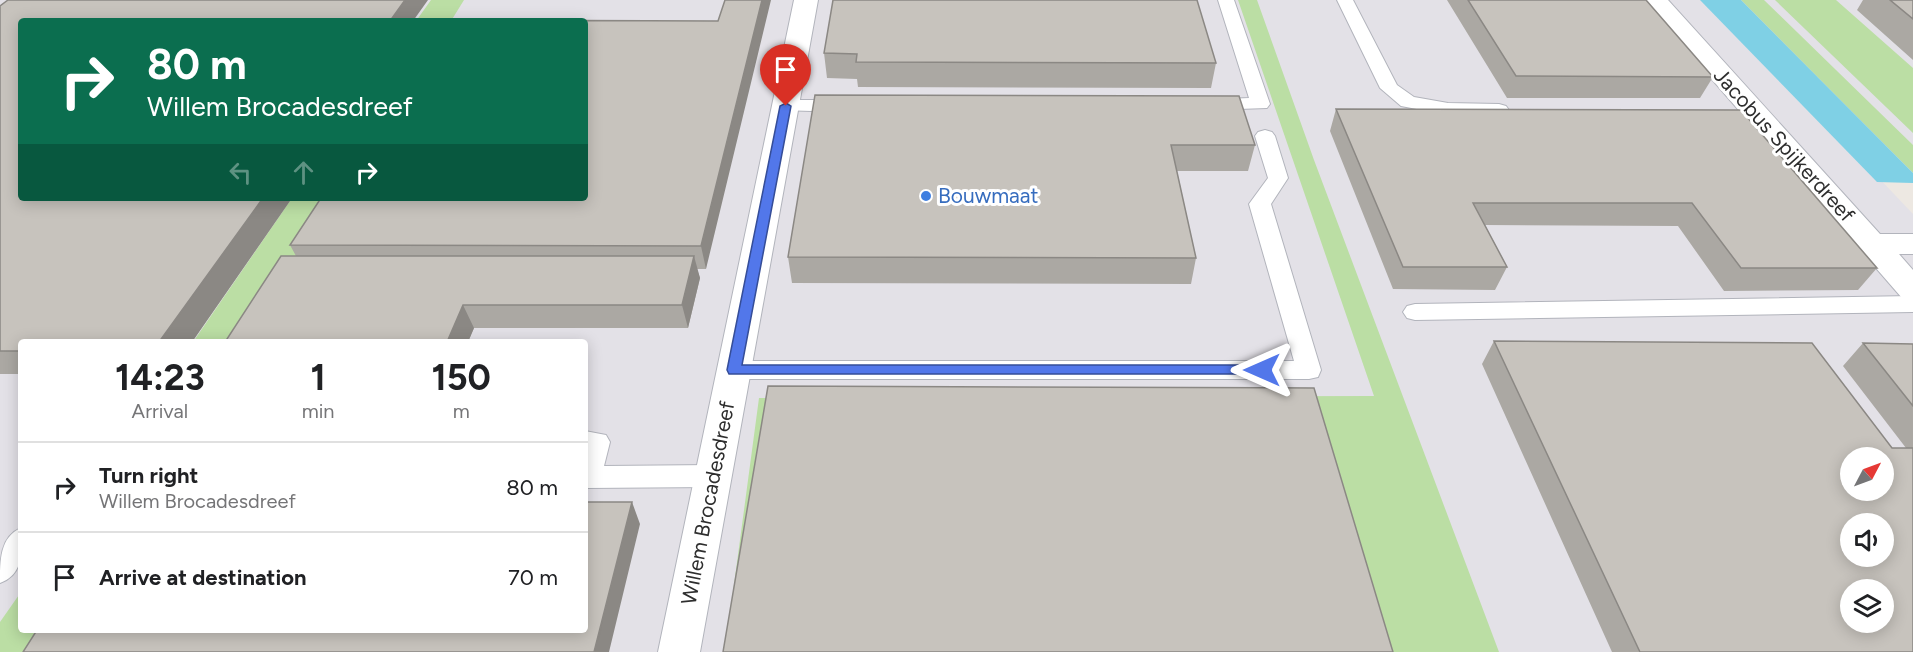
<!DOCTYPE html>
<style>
body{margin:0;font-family:Figtree,sans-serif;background:#f6f6f6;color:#202124;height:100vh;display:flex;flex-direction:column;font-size:22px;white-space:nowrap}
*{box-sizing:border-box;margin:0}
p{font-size:20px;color:#757577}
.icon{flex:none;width:33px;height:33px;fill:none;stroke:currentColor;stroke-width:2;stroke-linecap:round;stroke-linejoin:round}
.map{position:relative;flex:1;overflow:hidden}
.drawer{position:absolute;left:18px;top:339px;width:570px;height:294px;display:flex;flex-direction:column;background:#fff;border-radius:6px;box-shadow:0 3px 15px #0003}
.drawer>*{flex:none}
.guide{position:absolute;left:18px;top:18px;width:570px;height:183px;border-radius:6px;box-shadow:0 3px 15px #0003;background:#0b6e4f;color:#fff;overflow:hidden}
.needle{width:39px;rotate:49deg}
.tools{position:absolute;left:1840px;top:447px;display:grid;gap:12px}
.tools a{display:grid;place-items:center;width:54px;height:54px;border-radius:50%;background:#fff;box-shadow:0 3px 15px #0003;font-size:30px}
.pin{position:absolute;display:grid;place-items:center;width:51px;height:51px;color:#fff;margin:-62px -26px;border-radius:50% 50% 50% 0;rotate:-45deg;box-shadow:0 0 6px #0007}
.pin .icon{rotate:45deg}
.me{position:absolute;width:66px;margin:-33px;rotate:270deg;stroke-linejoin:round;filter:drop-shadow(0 0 4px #0008)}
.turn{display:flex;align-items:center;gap:21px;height:126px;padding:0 30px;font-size:27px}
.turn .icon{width:78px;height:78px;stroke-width:2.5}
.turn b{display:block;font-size:42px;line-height:51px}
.lanes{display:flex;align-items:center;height:57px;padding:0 30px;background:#0003;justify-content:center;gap:30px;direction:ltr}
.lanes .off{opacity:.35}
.eta{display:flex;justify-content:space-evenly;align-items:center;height:102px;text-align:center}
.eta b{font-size:36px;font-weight:700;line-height:42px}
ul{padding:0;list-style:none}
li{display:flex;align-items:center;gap:18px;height:90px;padding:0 30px;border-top:2px solid #e0e0e0}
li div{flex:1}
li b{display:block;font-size:22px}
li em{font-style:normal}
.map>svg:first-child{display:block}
.industrial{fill:#e3e1e7;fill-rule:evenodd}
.green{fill:#bbdea4}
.water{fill:#7fd0e5}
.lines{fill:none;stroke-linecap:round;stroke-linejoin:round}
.service-casing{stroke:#b2b4bc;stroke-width:2}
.minor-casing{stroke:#b2b4bc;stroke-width:2}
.service{fill:#fff;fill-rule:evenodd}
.minor{fill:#fff;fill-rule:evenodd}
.wall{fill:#aba8a3}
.shaded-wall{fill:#8b8884}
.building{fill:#c7c3bd;stroke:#8b8884;stroke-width:1.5;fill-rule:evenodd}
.route{fill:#5277ea;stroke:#354d98;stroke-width:1.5}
.shop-dot{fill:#3f7fe0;stroke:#fff;stroke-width:2}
.labels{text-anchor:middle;stroke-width:6;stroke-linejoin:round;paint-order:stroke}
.street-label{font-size:21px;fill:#2e2e2e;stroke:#fff}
.shop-label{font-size:21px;fill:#366cbe;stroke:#fff;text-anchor:start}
</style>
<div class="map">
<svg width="1913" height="652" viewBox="0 0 1913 652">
<rect width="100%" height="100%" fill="#ede8e2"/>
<path class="industrial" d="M0,0h1710l203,214v438h-1913zM21,21h564v177h-564zM21,342h564v288h-564zM1851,458h33v32h-33zM1851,524h33v32h-33zM1851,590h33v32h-33z
M1739,0h174v173z"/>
<path class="green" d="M431,0h33l-13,21h-35z
M1238,0h19l57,160 185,492h-774l34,-254 615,-2z
M1741,0h23l149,145v28z
M1775,0h61l77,68v65z
M292,198h49l-92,144h-56z
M21,592v38h38l-14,22h-45v-30z"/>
<path class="water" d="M1700,0h41l172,173v10l-36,-1z"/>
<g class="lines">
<defs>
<path id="service" d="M1218,0h16l36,104 -3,4 -57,2 -7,-2 -3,-4 3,-4 46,-2z
M1337,0h16l44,85 17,12 34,6 51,1 7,2 3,4 -3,4 -7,2 -51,-1 -47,-9 -21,-18z
M786,100h59l7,2 3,4 -3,4 -7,2 -66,-2 -3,-4 3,-4z
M1265,130l7,2 3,4 13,42 -17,26 50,166 -3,7 -9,2h-575l-9,-2 -3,-7 3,-7 9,-2h560l-45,-157 19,-26 -13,-42 3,-4z
M1913,296v16l-498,8 -8,-2 -4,-6 4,-6 8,-2z
M585,431l21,4 4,7 -6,24 109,-1 10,3 4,8 -4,8 -10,3 -126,1 -2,-1z
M21,528c0,22 4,46 -21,55 0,-23 0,-46 21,-55z"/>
<path id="minor" d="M794,0h24l-118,652h-42z
M1643,0h25l212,234h33v20h-14l14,16v31l-11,-3z"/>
</defs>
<use href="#service" class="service-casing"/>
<use href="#minor" class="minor-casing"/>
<use href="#service" class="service"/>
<use href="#minor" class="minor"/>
</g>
<path class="wall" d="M1447,0h199l67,77 -13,21h-193z
M1863,0h50v60l-56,-50z
M0,6l21,192h271l-100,144h-171v32h-21z
M718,21l-12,248h-9l3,9 -12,50h-214l-6,14h-243l71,-86 -6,-11z
M824,53l392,10 -5,25 -353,-1 -1,-8 -30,-1z
M815,95l440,50 -7,26h-71l19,87 -5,26 -399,-1 -4,-26z
M1336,109l405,1 136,158 -19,22 -134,1 -46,-65 -193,-1 22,42 -12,23 -102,-1 -63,-158z
M1494,341l398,107h14l-63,-82 20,-23 50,1v308h-301l-130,-288z"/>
<path class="shaded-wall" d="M405,0h23l-15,21h-23z
M762,0h9l-65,269 -5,-23z
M263,198h29l-100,144h-33z
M694,256l6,22 -12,50 -6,-23z
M463,305l11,23 -6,14h-21z
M632,502l8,22 -31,128h-15z"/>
<path class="building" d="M8,0h397l-15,21h-369v177h242l-104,144h-138v9h-21v-345z
M725,0h37l-61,246 -411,-1 31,-47h264v-177l-148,-1 281,1z
M833,0h364l19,63 -360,-1 1,-8 -33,-1z
M1468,0h178l67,77 -197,-1z
M1890,0h23v19z
M815,95l424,1 16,49h-84l25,113 -408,-1z
M1336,109l405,1 136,158h-136l-49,-65h-219l34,64h-104z
M281,256h413l-12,49h-219l-16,37h-222z
M1494,341l318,2 80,105h21v204h-273zM1851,458h33v32h-33zM1851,524h33v32h-33zM1851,590h33v32h-33z
M1863,343l50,1v62z
M768,386l546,2 79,264h-670z
M585,502h47l-38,150h-571l14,-22h548z"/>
<path class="route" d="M786,103l5,3 -49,259h520l7,5 -2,4h-538l-2,-4 53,-264z"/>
<circle class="shop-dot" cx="926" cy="196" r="6"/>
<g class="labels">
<g class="street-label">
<text transform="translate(1784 145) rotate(48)" y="7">Jacobus Spijkerdreef</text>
<text transform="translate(708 503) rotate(-79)" y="7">Willem Brocadesdreef</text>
</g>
<g class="shop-label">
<text x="938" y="203">Bouwmaat</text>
</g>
</g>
</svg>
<div class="tools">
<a><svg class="needle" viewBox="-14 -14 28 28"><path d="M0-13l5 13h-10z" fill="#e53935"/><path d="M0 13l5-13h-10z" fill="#757577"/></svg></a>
<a><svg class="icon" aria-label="sound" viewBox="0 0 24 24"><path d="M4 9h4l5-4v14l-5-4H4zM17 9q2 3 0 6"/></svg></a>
<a><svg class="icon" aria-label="layers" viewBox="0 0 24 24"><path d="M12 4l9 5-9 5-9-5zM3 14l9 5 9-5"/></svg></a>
</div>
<div class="pin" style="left:786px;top:106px;background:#d93025"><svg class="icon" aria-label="arrive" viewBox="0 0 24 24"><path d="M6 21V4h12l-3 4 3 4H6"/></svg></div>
<svg class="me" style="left:1262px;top:370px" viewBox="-20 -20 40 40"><path d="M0-17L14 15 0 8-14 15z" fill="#5277ea" stroke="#fff" stroke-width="4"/></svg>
<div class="guide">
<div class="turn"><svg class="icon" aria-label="right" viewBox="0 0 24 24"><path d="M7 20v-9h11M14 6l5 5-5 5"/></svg><div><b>80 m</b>Willem Brocadesdreef</div></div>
<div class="lanes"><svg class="icon off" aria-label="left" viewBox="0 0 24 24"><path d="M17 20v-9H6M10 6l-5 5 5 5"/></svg><svg class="icon off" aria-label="ahead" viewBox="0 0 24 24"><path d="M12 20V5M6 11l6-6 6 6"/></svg><svg class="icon" aria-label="right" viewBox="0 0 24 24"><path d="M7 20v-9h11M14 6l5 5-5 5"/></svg></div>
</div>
<section class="drawer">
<div class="eta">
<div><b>14:23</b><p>Arrival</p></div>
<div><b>1</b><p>min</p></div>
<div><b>150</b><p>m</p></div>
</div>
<ul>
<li><svg class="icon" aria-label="right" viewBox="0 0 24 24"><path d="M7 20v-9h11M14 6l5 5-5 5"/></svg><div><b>Turn right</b><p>Willem Brocadesdreef</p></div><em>80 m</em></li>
<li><svg class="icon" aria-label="arrive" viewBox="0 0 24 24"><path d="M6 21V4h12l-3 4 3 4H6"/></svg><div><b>Arrive at destination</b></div><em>70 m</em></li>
</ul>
</section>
</div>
